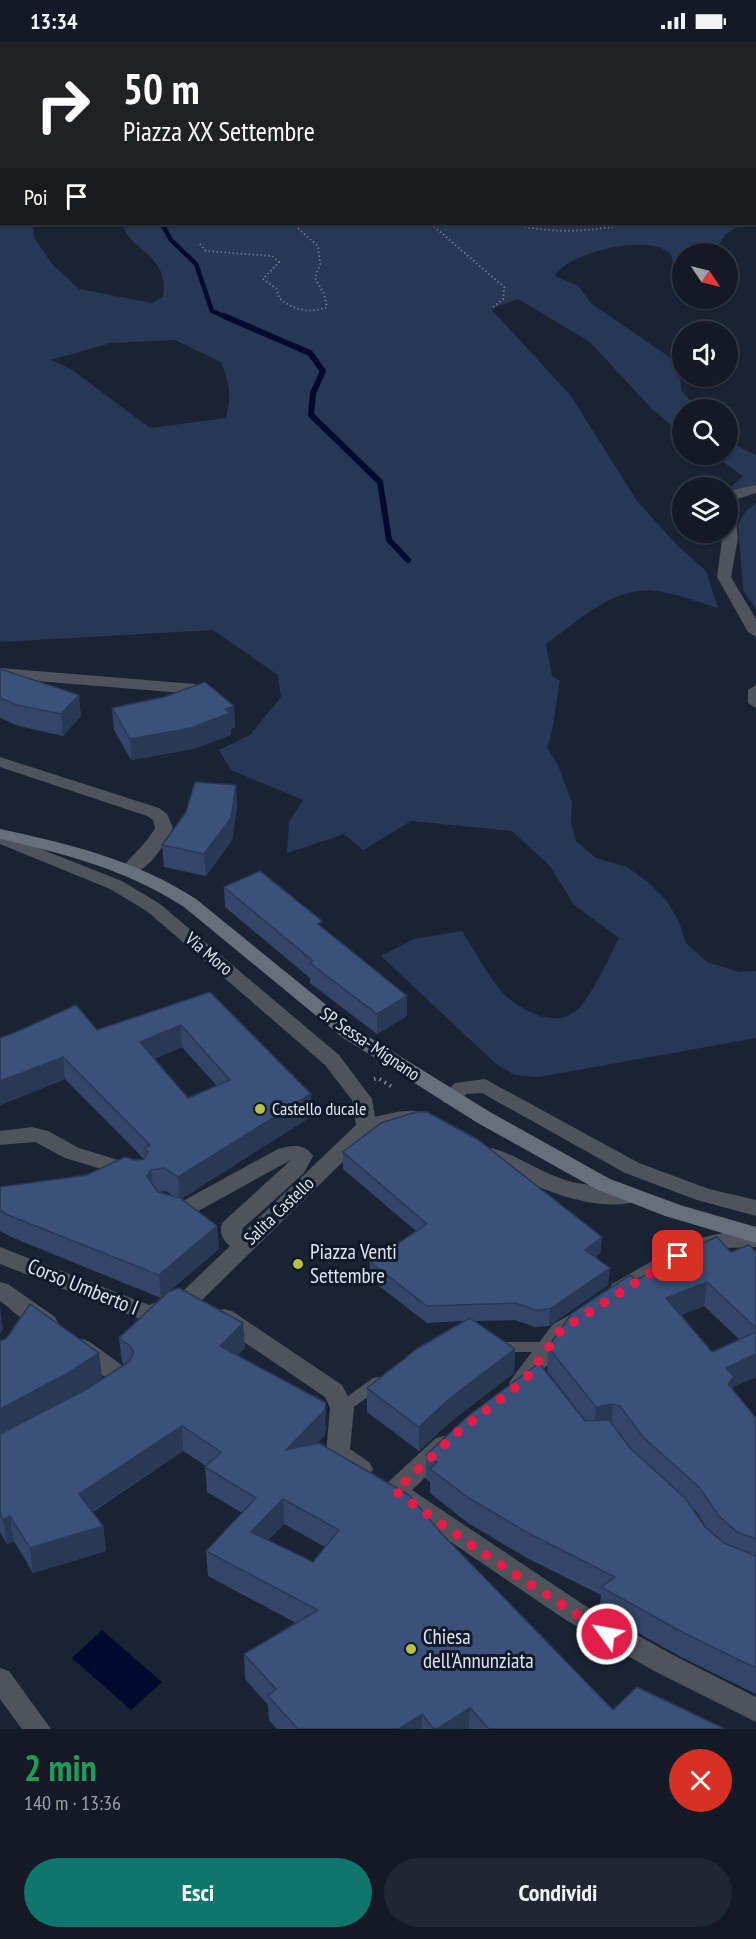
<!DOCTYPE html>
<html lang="it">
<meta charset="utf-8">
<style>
body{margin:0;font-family:"PT Sans Narrow",sans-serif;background:#202732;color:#f1f3f6;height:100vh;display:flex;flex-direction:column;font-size:22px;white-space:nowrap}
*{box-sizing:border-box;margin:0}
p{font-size:20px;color:#9da1a7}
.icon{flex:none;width:33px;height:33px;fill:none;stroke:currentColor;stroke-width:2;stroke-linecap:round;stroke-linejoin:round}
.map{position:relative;height:1687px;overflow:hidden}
.details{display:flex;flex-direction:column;background:#131a26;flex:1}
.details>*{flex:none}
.guide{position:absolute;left:0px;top:0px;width:756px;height:183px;box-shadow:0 2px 4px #0004,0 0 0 2px #323843;background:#202124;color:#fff;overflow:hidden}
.needle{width:39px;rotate:125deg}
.controls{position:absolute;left:672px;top:201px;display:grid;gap:12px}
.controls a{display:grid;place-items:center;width:66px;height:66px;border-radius:50%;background:#131a26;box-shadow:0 2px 4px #0004,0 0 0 2px #323843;font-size:30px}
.pin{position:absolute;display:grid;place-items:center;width:51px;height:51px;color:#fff;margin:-26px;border-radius:12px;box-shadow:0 3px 9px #0006}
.me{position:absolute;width:66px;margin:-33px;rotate:302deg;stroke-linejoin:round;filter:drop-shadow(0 0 4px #0008)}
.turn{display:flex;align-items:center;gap:21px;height:126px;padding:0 24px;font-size:27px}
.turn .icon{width:78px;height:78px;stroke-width:2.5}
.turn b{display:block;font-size:42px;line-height:51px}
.then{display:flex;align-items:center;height:57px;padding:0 24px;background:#0003;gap:12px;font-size:22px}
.round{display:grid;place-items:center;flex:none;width:63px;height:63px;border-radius:32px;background:#202732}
.headline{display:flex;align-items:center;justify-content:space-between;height:102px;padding:0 24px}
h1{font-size:36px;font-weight:700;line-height:45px;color:#1e9e55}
.button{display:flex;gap:12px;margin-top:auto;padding:12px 24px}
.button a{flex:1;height:69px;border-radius:36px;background:#0f766e;color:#fff;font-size:24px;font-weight:700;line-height:69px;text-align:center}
.button a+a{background:#202732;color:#f1f3f6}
.status{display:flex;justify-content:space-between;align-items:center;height:42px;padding:0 30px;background:#131a26;direction:ltr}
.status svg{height:16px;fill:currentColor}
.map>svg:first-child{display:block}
.green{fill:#273857;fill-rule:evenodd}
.water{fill:#000a2c}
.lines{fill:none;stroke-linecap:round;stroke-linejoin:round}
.stream-far1{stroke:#000a2c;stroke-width:4.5}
.stream{stroke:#000a2c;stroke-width:6}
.path-far1{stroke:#808996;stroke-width:2;stroke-dasharray:1 3;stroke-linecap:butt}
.path{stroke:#808996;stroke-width:4;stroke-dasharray:1.5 4.5;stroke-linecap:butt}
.lane{fill:#4e535c;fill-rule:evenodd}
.street{fill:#4e535c;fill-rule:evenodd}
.secondary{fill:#676f7c;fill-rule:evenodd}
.wall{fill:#334669;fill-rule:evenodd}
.shaded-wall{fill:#293955}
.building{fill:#3b517a;stroke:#293955;stroke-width:1.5;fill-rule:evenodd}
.route{stroke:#e11d48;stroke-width:10;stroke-dasharray:0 18}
.poi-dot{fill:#bbc044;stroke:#101929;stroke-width:2}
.labels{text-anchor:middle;stroke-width:6;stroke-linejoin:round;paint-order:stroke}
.street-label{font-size:18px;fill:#dde4ef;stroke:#101929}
.poi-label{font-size:18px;fill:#dde4ef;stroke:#101929;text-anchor:start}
.near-poi-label{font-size:21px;fill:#dde4ef;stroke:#101929;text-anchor:start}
.near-street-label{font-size:21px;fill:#dde4ef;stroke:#101929}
</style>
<div class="status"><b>13:34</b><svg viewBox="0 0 49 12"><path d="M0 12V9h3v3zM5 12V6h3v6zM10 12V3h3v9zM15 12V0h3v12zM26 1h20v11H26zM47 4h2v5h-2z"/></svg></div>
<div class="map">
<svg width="756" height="1687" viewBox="0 0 756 1687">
<rect width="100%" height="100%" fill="#192333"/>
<path class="green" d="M459,0h226l3,1h-231z
M0,170l2,12h30l2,14 19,27 26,24 73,14 11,-6c7,-43 -32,-44 -41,-73h620l-16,10 -13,19 -31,1v10l-2,3 -7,-4c-1,-4 -1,-9 -6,-12 -22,-16 -99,1 -112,25l23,10 14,18 76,52 12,13 1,21 16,19 -15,1v24l-30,-25 -62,-67 -72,-43 -27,10 80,87 66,105 40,44 29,26 12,37c-20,-6 -41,-14 -62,-17 -41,-6 -79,31 -110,53l6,32 8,5c-5,23 -5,46 -13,67l11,17 14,38 -1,19 5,19 20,17 31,9 22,16 18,18 12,21 7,21 21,19 32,10 17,-1v67l-217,39 -24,-2 -19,-11 -115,-108 33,-17 48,-8c11,17 30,52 44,65 19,17 54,34 74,11 13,-14 30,-51 39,-69l-45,-33 -24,-39 -38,-35 -101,-10 -48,29 -19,-16 -57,19 2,-31 14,-22 -72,-30 -12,-20 31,-15 31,-38 -3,-22 -65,-45 -213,12zM175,298l46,22c8,20 11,35 5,56l-76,10 -79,-59 -20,-9 60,-17z
M728,400l28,13v31l-28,8v-6l-15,-1 19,-1 11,-10 -30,-21 15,-1z
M756,461v107l-13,-21 -5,-65 8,-13z"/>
<path class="water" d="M102,1588l60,52 -31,28 -59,-52z"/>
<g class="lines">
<path class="stream-far1" d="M624,0l3,2
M162,182l9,16 25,24 16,47 16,7"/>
<path class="stream" d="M224,274l86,37 13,18 -10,22 -2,22 69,67 9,58 19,20"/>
<path class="path-far1" d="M0,114l2,2
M431,182l73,63 -1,12 -12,10
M513,182c39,10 76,8 115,0
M200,202l6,7 66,5 7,6 -16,17 14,10 2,9c14,12 31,16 48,9l-3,-13 -9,-16 5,-14 -2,-18 -25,-22"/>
<path class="path" d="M374,1037l4,-1 16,10"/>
<path class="lane" d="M498,1300h49l5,1 2,4 -2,4 -5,1h-49l-5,-1 -2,-4 2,-4z
M378,1335l5,1 2,4 -2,4 -36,26 -5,1 -5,-1 -2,-4 2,-4 36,-26z"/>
<path class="street" d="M756,443v8l-28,9v-11z
M728,465l7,4 3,27 -7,39 25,42v18l-8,-5 -31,-55 6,-45h5z
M0,626l195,16 8,5 -8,5 -195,-16z
M756,643v23l-8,-5v-13z
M0,715l159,51 8,6 6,14c-9,17 -27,50 -49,45l-3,-4c11,-15 25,-24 34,-41l-2,-8 -6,-4 -147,-49z
M0,791l122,48 38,23 179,151 33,44 3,18c18,-5 37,-9 55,-4l3,5 -3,5 -34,2 -23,7 -173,170 -8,2 -8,-2 -3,-6 3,-6 46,-44c-8,-7 -12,-15 -7,-24l68,-62 -102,56 -8,3 -20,-7 -3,-5 3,-5 8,-3 10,4 99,-54c13,-4 27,-6 35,7l-9,17 -62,56 1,4 113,-108 -4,-25 -27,-35 -177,-153 -38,-23 -110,-45z
M485,1037l154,84 70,26 47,11v16l-59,-16 -72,-27 -143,-80 -15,1 -17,10 -7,-2 -3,-5 15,-14z
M32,1085l16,4 31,17 62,19 3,5 -3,5 -7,2 -69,-21 -30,-16 -35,3v-14z
M492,1106c25,7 47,24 73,32 24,8 50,4 73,11l4,5 -4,5c-46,14 -114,-18 -153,-41l-3,-5 3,-5z
M756,1189v16l-29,1 -26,6 -81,44 -8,-2 -3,-6 3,-6 75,-43 40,-9z
M0,1205l149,58 17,-7 8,2 3,6c-6,11 -23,18 -35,14l-142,-56z
M0,1240l8,2 47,33 3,6 -3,6c-19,6 -40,-17 -55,-28z
M224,1267l8,2 110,74 12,23 -4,41 19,13 4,7 -4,7c-15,5 -36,-9 -43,-23l4,-45 -5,-11 -109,-74 -3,-6 3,-6z
M575,1270l8,2 3,6 -3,6 -14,10 -40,53 -8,3 -8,-3 -4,-6 4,-6 40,-53z
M82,1297l8,3 41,30 3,6 -3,6 -17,9 -8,-3 -4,-6 4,-6 -32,-24 -3,-6 3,-6z
M444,1394l8,2 4,7 -4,7 -40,38 172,115 89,50 83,42v25l-102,-51 -88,-51 -180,-122 -3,-7 3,-7 50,-46z
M0,1626l9,3 42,58h-29l-22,-30z"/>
<path class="secondary" d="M0,787c70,15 136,31 196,70l160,130 134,83 120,67 70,26 76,22v16l-91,-27 -69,-27 -120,-67 -134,-85 -158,-130c-57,-37 -118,-53 -184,-68z"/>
</g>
<path class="wall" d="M0,627l81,47 -18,20 -44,-10 -19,-8z
M234,664l1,21 -4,2v6l-38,14 -62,11 -17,-30 -2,-22z
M236,743l1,22 -5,33 -26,36 -42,-9 -2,-22z
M224,845l98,40 85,89 -30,18 -67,-51v-5l-85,-71z
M210,950l101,102 1,22 -131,83 36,27 2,23 -58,49 -150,-61 -11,-6v-44l87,-12 47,-15 10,-1 -79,-80 -65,26v-67l97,-8zM182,1005l35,39 -29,12 -34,-39zM166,1149l7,5 -14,-4z
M343,1110l259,85 -2,17 -5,3 13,28 -59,41 -14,1 -20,-7 -40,1 40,28 -1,24 -65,50 -30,28 -52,-39v-24l96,-67 -36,2 -57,-44v-17l46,-31 -73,-62z
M731,1210h25v125l-23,10 -1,3 24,28v276l-75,-37 -82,-46 2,-16 -74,-37 -59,-35 -38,-30v-11l-4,-3v-24l160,-34 -39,-50 1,-24 88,-67 35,-17v-7zM704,1264l35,33 -27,13 -31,-37zM617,1388l1,1 15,20 -3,-3zM693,1467l3,2 11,18 -2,-2z
M119,1296l126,10 -8,7 89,72 -1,8 -8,8 124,90 172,177 112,19h-448l-8,-9 -1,-15 -23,-26 -1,-25 52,-31 -88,-47 -2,-25 36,-38 -35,-21 -2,-25 1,-1 -23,-15 -90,61 10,14 3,25 -73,22 -19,-32 -7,3 -7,-12v-191l99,12 3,25 -25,16 10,-5 38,-24 -3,-2zM284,1482l41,23 -12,15 -45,-22z"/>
<path class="shaded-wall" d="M79,653l2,21 -18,20 -2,-22z
M234,664l1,21 -4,2v6l-38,14 -62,11 -1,-21z
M236,743l1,22 -5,33 -26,36 -2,-22z
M407,954v20l-30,18v-20z
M181,983l1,22 -41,17 -1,-22z
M63,1015l2,22 -65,26v-24z
M311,1052l1,22 -133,84 -1,-23z
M151,1128l2,23 -6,-17z
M217,1184l2,23 -58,49 -2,-23z
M602,1195l-2,17 -16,12 1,-16z
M610,1226l-2,17 -59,41 1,-17z
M707,1240l-3,24 -41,16 3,-24z
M0,1263l3,24 -3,5z
M243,1281l2,25 -23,23 -2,-25z
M515,1307l-1,24 -65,50 -30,28v-24l30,-28z
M99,1311l3,25 -31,20 -71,37v-26z
M756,1312v23l-23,10 -2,15 -5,-34z
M326,1361l-1,32 -38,40 -1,-25z
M613,1362l-2,25 -17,3 2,-25z
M182,1384l1,25 -101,67 -3,-24z
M283,1457l1,25 -32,33 -1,-25z
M10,1474l4,25 -7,3 -4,-24z
M103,1484l3,25 -73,22 -3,-25z
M470,1666l-1,21h-32z
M422,1672v15h-23z"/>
<path class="building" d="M0,627l79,26 -18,19 -44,-9 -17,-7z
M205,640l29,24 -9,3 5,4 -39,15 -61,11 -18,-31 52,-11z
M195,740l41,3 -5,33 -27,36 -42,-9 24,-33z
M260,829l62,50 -4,3 89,72 -30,18 -67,-51 3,-2 -89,-74z
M210,950l101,102 -133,83 -14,-9 -13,2 -4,6 11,16 22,6 37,28 -58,49 -151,-60 -8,-5v-23l87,-12 38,-18 9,3 10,-1 4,-7 -3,-4 5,-3 -87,-88 -63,24v-43l16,-6 60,-27 21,25zM181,983l49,55 -42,18 -48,-56z
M416,1070h11l50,27 125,98 -17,13 25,18 -60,41 -14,1 -20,-7 -89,3 -57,-44 57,-38 -84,-72 38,-29z
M717,1195l14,15 18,-7 7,7v76l-49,-46 -41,16 46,54 44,-20v22l-30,14 8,9 -6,7 28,34v121l-19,-7 -18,-16 -20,-29 -56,-50 -23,-31 -7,-2 -17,3 -48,-60 24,-34 58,-38 6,5 39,-20 -4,-4z
M179,1246l64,35 -23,23 106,57 -1,7 -39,40 33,-7 90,52 32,38 172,177 24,-23 88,42h-236l-19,-21 -33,21h-3l-12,-15 -23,15h-101l-30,-33 8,-7 -32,-35 74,-44 -112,-59 50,-53 -51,-31 16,-15 -39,-26 -103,68 24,32 -73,22 -20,-32 -7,4 -3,-6v-80l87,-45 43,-28 4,-9 -4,-6 -11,-8 49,-46zM283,1457l56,31 -26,32 -62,-30z
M30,1262l69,49 -31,20 -68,36v-68l6,-2z
M470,1276l45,31 -66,50 -30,28 -52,-39 51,-40z
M539,1321l46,58 24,-1 21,28 55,50 20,29 19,16 32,13v112l-72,-35 -83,-46 14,-10 -87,-44 -59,-35 -39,-29 7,-7 -11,-7 42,-39z"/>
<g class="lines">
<path class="route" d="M607,1592l-126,-82 -86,-61 63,-59 67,-52 36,-50 117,-74"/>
</g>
<g class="poi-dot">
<circle cx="260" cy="1067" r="6"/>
<circle cx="298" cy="1222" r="6"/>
<circle cx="411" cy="1607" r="6"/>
</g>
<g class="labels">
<g class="street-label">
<text transform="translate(209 912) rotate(40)" y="6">Via Moro</text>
<text transform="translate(370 1002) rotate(34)" y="6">SP Sessa- Mignano</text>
<text transform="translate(279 1169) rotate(-44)" y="6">Salita Castello</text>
</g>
<g class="poi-label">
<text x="272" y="1073">Castello ducale</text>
</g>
<g class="near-poi-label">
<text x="310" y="1217">Piazza Venti<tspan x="310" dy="24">Settembre</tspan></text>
<text x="423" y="1602">Chiesa<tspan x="423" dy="24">dell'Annunziata</tspan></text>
</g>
<g class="near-street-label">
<text transform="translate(83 1245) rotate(22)" y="7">Corso Umberto I</text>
</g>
</g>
</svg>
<div class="controls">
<a><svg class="needle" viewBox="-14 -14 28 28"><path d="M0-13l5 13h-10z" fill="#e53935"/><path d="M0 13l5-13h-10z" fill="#9da1a7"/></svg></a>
<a><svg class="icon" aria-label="sound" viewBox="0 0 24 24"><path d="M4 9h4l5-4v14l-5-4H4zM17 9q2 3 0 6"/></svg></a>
<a><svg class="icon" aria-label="search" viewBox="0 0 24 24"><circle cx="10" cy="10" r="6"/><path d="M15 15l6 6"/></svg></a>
<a><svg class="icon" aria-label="layers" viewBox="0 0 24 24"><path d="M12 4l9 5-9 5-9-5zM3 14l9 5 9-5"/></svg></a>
</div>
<div class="pin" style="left:678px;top:1214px;background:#d93025"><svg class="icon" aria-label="arrive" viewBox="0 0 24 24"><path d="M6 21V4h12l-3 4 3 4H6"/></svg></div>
<svg class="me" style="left:607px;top:1592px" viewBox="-20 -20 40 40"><circle r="17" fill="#e11d48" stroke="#fff" stroke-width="3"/><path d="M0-11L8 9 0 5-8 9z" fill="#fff"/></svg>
<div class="guide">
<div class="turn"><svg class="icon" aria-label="right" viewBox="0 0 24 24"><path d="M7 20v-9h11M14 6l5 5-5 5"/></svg><div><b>50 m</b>Piazza XX Settembre</div></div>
<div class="then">Poi<svg class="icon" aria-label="arrive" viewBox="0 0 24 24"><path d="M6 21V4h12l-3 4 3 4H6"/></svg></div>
</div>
</div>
<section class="details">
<div class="headline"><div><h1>2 min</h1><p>140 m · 13:36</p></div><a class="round" style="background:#d93025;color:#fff"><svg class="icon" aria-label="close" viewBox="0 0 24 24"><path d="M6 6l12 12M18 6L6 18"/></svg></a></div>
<div class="button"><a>Esci</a><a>Condividi</a></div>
</section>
